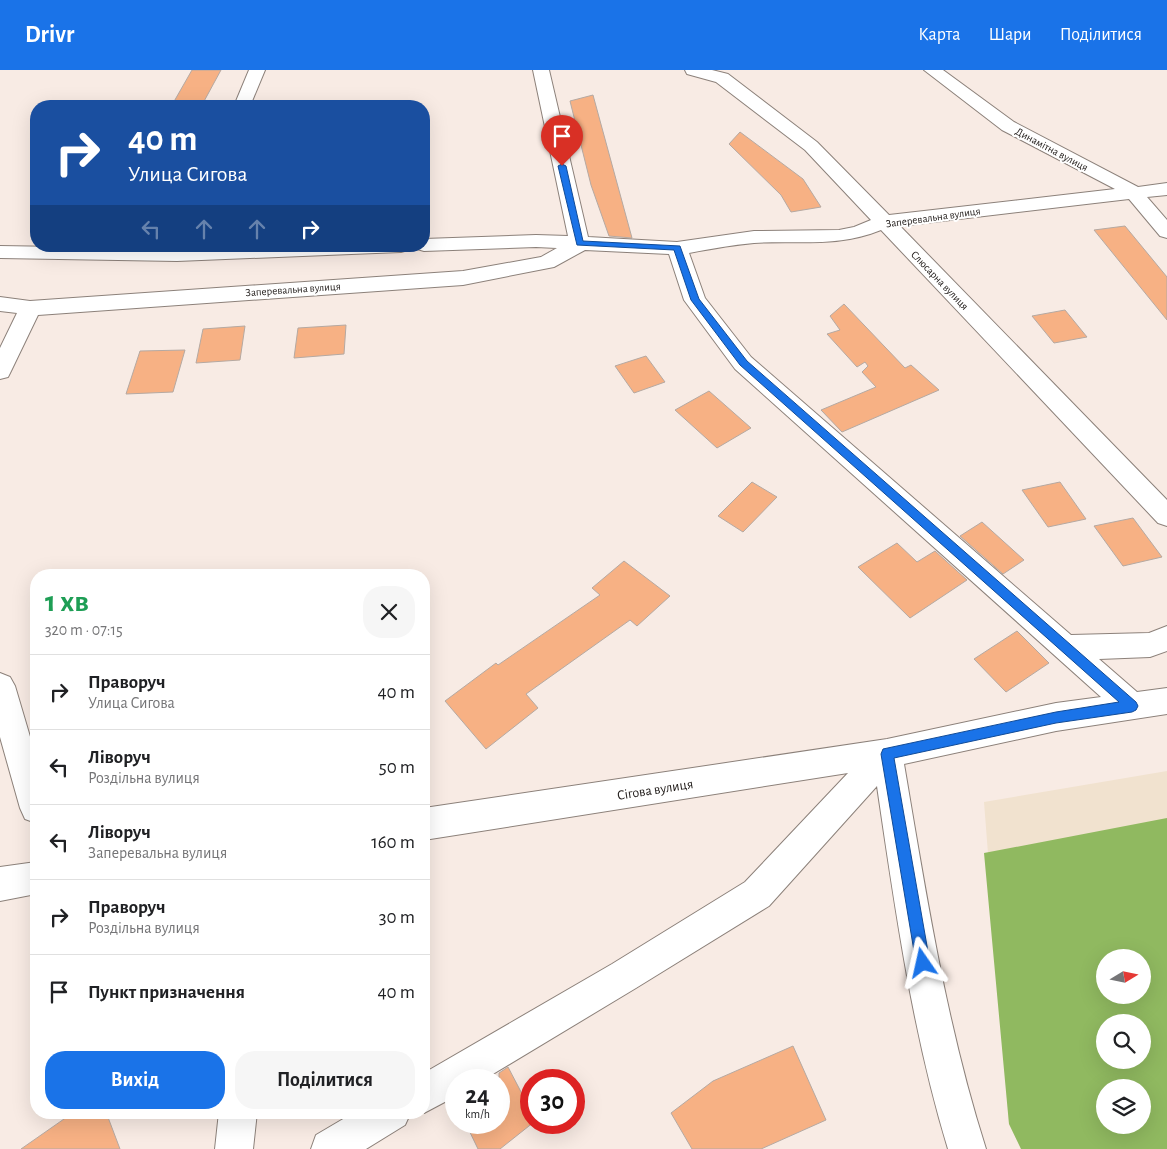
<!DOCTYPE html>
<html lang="uk">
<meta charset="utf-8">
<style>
body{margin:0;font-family:"Alegreya Sans",sans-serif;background:#f6f6f6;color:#202124;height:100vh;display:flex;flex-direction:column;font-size:19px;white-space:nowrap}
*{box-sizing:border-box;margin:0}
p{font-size:16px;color:#757577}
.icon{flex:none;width:28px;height:28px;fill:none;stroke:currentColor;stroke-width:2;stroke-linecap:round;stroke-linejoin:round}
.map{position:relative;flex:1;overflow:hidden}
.sheet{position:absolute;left:30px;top:499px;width:400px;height:550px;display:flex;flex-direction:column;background:#fff;border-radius:20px;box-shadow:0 5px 20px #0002}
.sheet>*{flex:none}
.banner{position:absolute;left:30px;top:30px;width:400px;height:152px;border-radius:20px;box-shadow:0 5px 20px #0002;background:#1a4fa0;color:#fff;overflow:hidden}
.needle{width:32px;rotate:80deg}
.buttons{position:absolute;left:1096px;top:879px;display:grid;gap:10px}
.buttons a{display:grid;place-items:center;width:55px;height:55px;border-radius:50%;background:#fff;box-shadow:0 5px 20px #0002;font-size:25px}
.speed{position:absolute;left:445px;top:999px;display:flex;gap:10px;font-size:25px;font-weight:700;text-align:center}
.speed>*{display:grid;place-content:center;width:65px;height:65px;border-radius:50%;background:#fff;box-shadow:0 5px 20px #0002;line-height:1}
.speed small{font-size:12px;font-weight:400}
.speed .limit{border:8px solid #d22;background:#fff;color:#111}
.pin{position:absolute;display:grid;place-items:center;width:42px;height:42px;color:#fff;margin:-51px -21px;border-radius:50% 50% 50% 0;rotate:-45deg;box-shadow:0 0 5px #0007}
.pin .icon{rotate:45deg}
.me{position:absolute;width:55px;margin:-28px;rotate:349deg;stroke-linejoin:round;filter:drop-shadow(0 0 4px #0008)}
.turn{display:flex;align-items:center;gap:18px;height:105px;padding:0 15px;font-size:22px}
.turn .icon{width:65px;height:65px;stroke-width:2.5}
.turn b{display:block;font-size:35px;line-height:42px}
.lanes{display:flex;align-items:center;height:48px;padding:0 15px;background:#0003;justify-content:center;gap:25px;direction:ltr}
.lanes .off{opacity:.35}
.round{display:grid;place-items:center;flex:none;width:52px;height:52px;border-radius:20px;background:#f6f6f6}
.headline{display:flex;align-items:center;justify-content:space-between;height:85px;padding:0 15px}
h1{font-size:30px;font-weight:600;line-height:38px;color:#1e9e55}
.action{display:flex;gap:10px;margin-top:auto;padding:10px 15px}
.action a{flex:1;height:58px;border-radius:20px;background:#1a73e8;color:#fff;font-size:20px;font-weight:600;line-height:58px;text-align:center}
.action a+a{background:#f6f6f6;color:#202124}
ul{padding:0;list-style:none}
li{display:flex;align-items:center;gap:15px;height:75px;padding:0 15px;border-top:1px solid #e0e0e0}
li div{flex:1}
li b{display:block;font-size:19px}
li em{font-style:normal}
header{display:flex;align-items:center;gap:30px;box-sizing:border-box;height:70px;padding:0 25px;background:#1a73e8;color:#fff}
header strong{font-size:24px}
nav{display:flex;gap:28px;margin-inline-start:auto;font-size:18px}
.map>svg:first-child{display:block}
.industrial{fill:#f1e2cf;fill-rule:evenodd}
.forest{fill:#90b960;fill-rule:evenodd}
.building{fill:#f7b184;stroke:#b5a9a2}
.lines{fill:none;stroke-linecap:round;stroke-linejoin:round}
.minor-casing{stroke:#8c817a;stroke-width:2}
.minor{fill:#fff;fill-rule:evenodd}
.route{fill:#1a73e8;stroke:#114b97}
.labels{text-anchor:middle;stroke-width:4;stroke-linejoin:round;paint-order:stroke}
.far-street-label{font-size:11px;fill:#25201e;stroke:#fff}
.street-label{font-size:14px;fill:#25201e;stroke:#fff}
</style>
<header>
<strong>Drivr</strong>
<nav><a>Карта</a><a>Шари</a><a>Поділитися</a></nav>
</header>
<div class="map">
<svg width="1167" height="1079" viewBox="0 0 1167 1079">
<rect width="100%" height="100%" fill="#f8ebe4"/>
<path class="industrial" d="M1167,701v378h-146l-12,-25 -25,-322zM1105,888h37v37h-37zM1105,952h37v38h-37zM1105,1018h37v37h-37z"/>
<path class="forest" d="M1167,748v331h-146l-12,-25 -25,-271zM1105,888h37v37h-37zM1105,952h37v38h-37zM1105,1018h37v37h-37z"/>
<path class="building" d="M192,0h29l-19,35h-30z
M593,25l39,143 -23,-2 -18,-51 -21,-84z
M740,62l63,47 18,28 -30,5 -10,-17 -52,-51z
M1125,156l42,51v43l-73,-90z
M844,234l61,64 6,-3 28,25 -97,42 -21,-22 55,-23 -14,-15 6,-6 -3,-4 -8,5 -30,-33 13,-4 -10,-14z
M1065,240l22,27 -33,6 -22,-27z
M346,255l-2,29 -50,4 4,-30z
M245,256l-5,34 -44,3 7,-34z
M185,280l-12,42 -47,2 14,-43z
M646,286l19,26 -31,11 -19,-27z
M709,321l42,37 -34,20 -42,-38z
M752,412l25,15 -34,35 -25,-16z
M1060,412l26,37 -38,8 -26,-37z
M1133,448l29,39 -39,9 -29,-40z
M982,452l42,38 -21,14 -43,-38z
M897,473l20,19 18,-11 32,29 -57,38 -52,-51z
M624,491l46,35 -33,30 -7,-6 -104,74 12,14 -52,41 -41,-48 51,-38 2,2 102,-70 -8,-7z
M1017,561l32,32 -43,29 -32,-33z
M793,976l33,74 -65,29h-69l-21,-36 42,-32z
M508,997l23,44v11h3l-34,27h-22l-13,-27h34v-49z
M74,1042h32l14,37h-99z"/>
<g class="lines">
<defs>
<path id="minor" d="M249,0h16l-15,36h-16z
M533,0h16l39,167 89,5 77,-11 85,-1 15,-3 17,-7 -66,-70 -89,-68 -29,-8 -2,-4h27l16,4 89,68 72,73 226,-26 -113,-59 -78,-60h19l71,52 124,65 29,-4v12l-20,2 20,23v18l-7,-2 -31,-37 -229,27 267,274v26l-9,-3 -277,-293c-44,18 -82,10 -127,13 -22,2 -44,6 -65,10l16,45 46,59 320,278 78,-2 18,-7v25l-17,6 -51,2 38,33 30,-4v26l-111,17 -152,33c22,129 42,260 82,385h-38c-36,-118 -53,-241 -71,-363l-108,120 -133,82 -153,92h-27v16l-32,17v-40l188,-109 133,-82 103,-109 -424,67v-32l463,-69 169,-36 45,-6 -366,-328 -51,-69 -15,-46 -84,-4 -31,17 -91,18 -425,30 -27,56 -3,6 -8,2v-31l17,-35 -17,-2v-14l30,4 433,-30 78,-14 16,-9 -21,-1 -112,4 -7,-2 -2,-3h9v-7l112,-4 32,1z
M0,176l177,3 60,-3h174l-3,4 -7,2 -224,9 -177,-3z
M0,603l10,4 5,9 21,71v66l-11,-4 -5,-11 -20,-71z
M36,792v32l-36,7v-34z
M219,1042h38l-4,37h-38z
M355,1042h56l-6,13 -39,24h-55l5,-14z"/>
</defs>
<use href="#minor" class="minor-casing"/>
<use href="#minor" class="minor"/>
</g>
<path class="route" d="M562,94l4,2 17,75 97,5 19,53 48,62 389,341 2,4 -2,4 -4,2 -76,11 -162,35 36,205 -2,5 -5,2 -5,-2 -2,-5 -35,-209 2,-5 173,-37 63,-10 -379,-337 -49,-65 -17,-50 -97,-5 -19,-79z"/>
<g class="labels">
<g class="far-street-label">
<text transform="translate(1052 79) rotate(28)" y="4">Динамітна вулиця</text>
<text transform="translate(933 147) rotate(-8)" y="4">Заперевальна вулиця</text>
<text transform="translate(940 210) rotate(46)" y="4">Слюсарна вулиця</text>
<text transform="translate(293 219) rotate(-4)" y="4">Заперевальна вулиця</text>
</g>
<g class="street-label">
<text transform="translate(655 719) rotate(-9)" y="5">Сігова вулиця</text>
</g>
</g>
</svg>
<div class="buttons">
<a><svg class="needle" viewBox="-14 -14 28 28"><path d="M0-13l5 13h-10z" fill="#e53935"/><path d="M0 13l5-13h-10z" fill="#757577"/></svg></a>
<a><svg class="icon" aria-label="search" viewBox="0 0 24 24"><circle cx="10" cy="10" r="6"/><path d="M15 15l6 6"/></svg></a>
<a><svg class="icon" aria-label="layers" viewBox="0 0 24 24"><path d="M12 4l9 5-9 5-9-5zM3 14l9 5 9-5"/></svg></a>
</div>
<div class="speed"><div>24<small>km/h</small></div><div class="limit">30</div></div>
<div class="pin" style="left:562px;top:96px;background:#d93025"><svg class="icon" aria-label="arrive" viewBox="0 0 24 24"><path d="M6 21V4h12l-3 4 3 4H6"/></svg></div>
<svg class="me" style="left:923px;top:893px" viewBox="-20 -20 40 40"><path d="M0-17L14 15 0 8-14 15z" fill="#1a73e8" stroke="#fff" stroke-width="4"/></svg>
<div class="banner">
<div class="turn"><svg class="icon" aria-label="right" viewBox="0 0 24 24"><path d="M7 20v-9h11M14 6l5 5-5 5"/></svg><div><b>40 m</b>Улица Сигова</div></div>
<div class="lanes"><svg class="icon off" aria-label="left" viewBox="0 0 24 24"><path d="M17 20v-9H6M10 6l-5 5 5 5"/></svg><svg class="icon off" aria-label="ahead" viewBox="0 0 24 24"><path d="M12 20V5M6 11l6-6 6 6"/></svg><svg class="icon off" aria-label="ahead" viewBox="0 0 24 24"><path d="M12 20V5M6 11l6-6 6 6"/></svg><svg class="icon" aria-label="right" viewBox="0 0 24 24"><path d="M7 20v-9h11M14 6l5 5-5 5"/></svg></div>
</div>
<section class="sheet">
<div class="headline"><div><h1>1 хв</h1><p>320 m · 07:15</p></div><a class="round"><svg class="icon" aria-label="close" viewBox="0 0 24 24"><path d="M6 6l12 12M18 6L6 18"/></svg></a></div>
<ul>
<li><svg class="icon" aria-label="right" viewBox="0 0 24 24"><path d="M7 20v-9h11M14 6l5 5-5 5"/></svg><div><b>Праворуч</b><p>Улица Сигова</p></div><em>40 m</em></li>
<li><svg class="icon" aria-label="left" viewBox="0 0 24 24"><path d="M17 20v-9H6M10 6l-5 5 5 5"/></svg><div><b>Ліворуч</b><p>Роздільна вулиця</p></div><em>50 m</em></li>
<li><svg class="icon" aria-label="left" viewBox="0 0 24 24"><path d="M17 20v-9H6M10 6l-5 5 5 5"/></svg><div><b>Ліворуч</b><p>Заперевальна вулиця</p></div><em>160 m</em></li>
<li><svg class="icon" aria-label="right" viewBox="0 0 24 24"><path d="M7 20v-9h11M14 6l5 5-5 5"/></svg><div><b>Праворуч</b><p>Роздільна вулиця</p></div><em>30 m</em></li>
<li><svg class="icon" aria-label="arrive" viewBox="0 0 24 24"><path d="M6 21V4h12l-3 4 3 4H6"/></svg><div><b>Пункт призначення</b></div><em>40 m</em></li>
</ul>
<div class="action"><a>Вихід</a><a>Поділитися</a></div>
</section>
</div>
